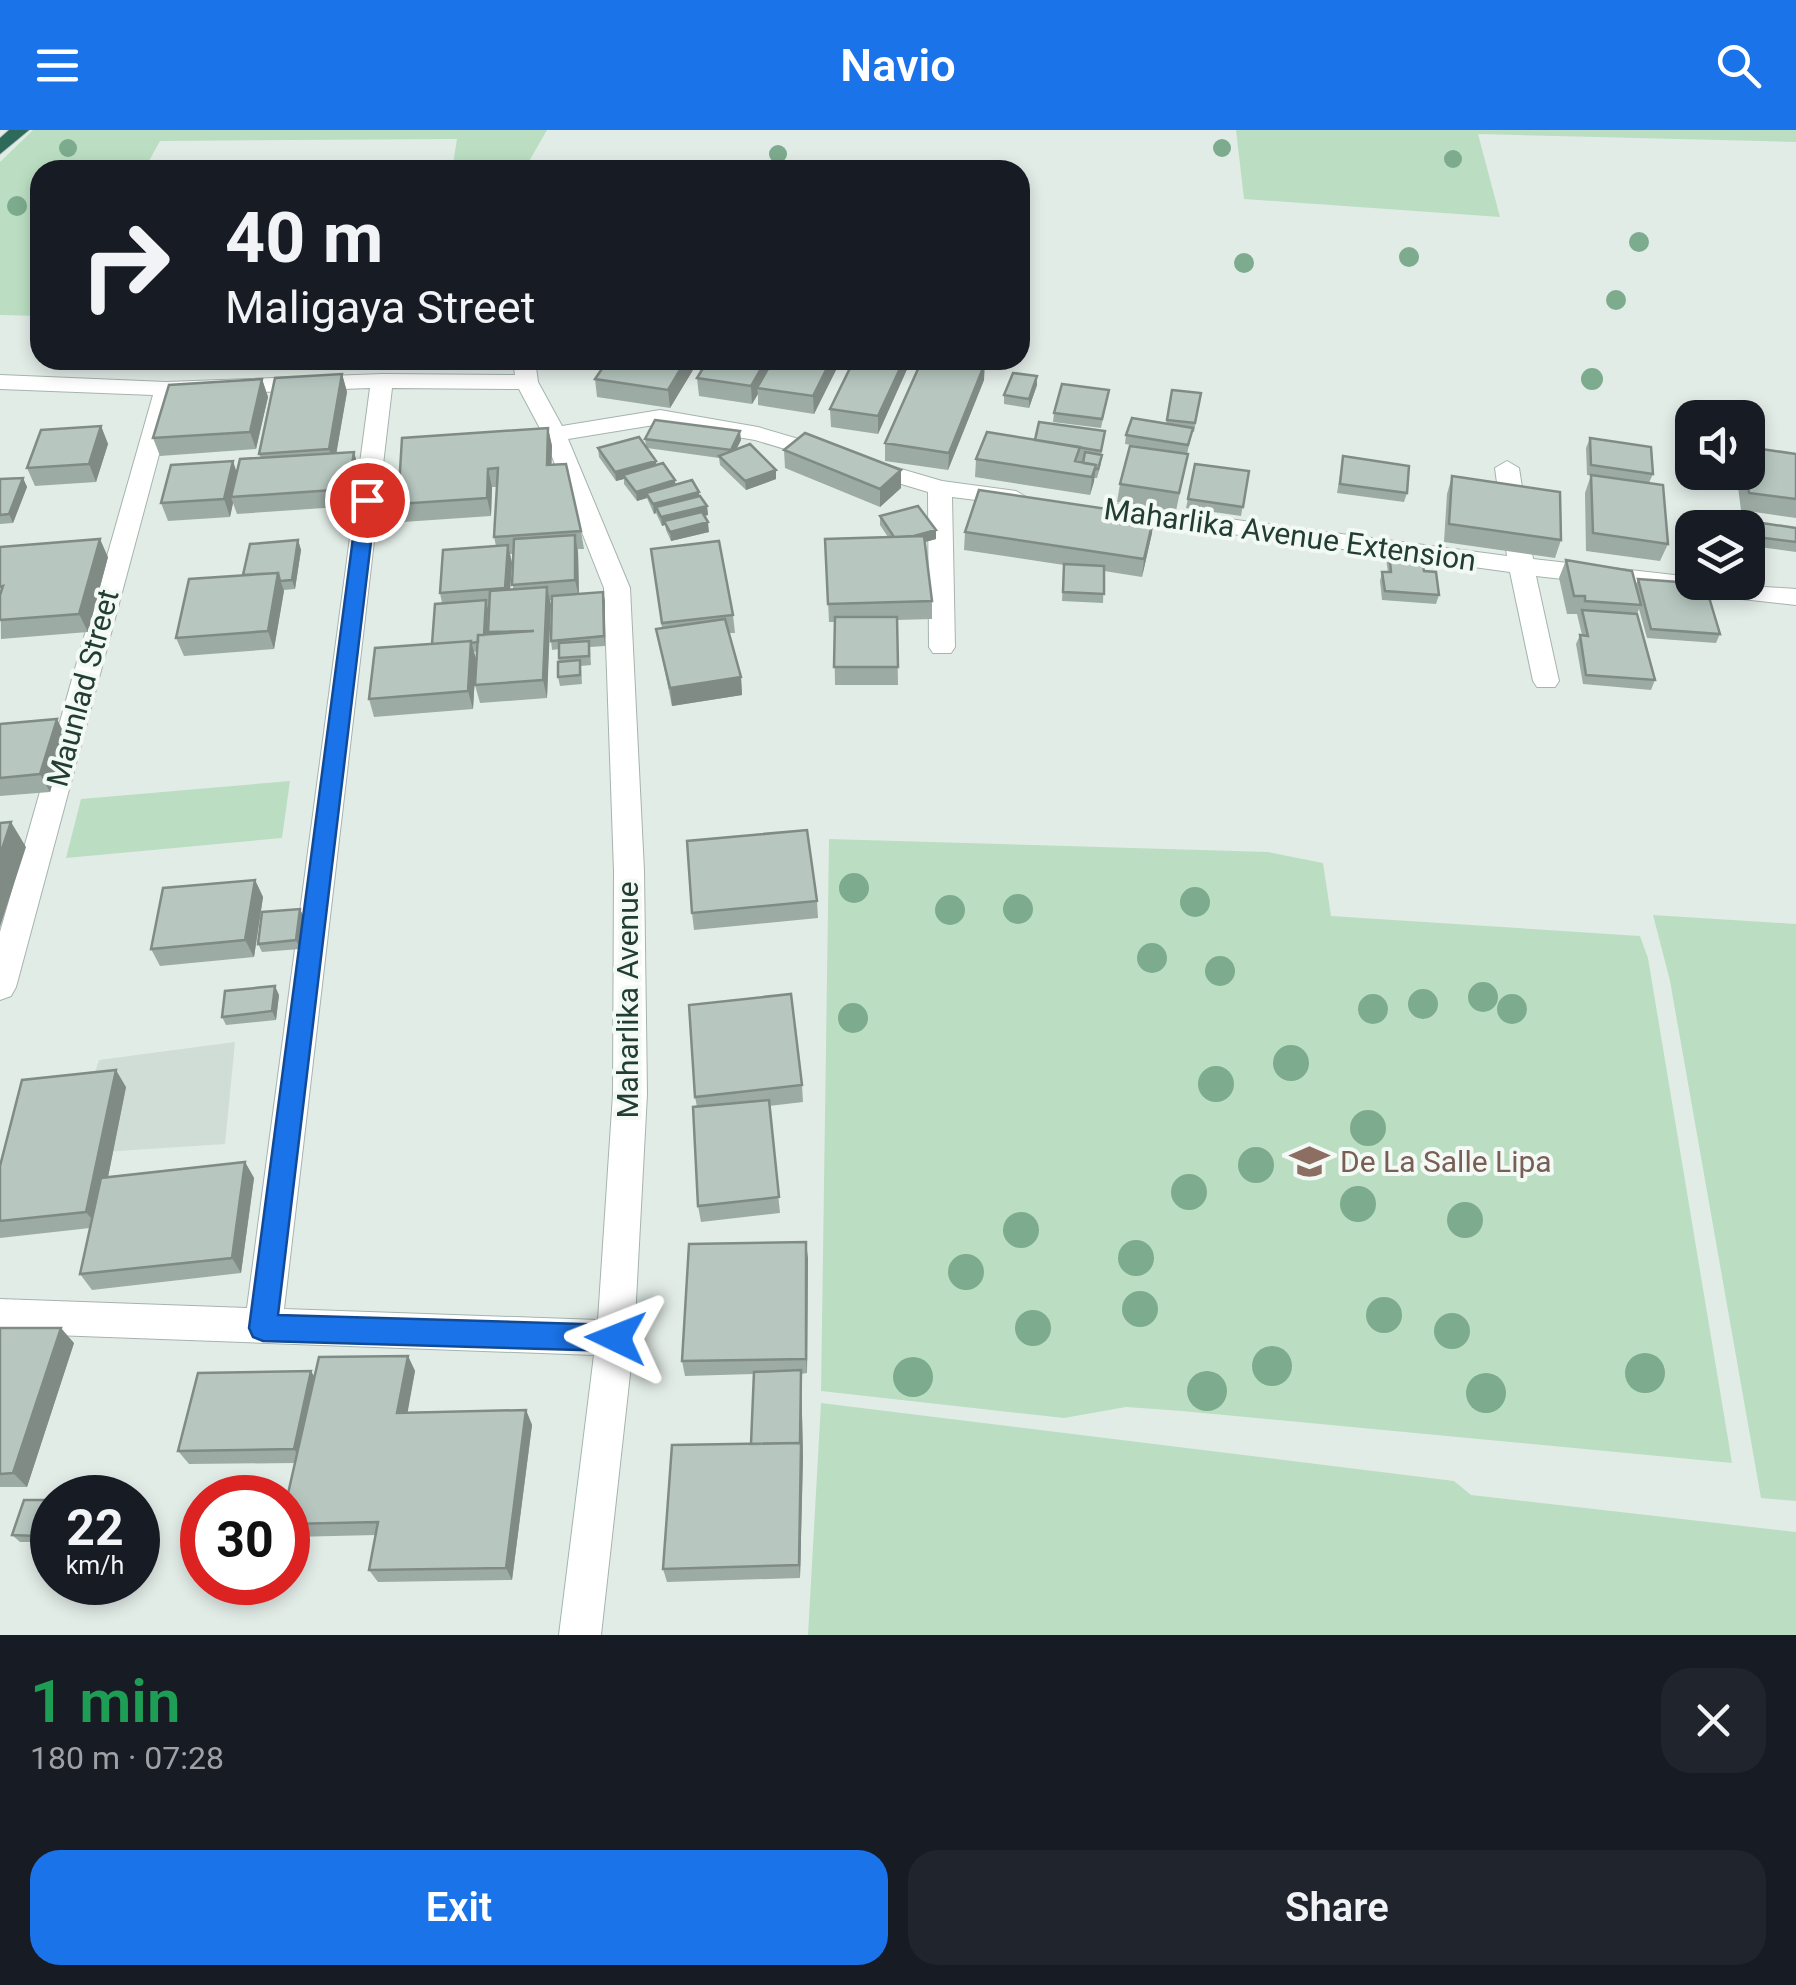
<!DOCTYPE html>
<meta charset="utf-8">
<style>
body{margin:0;font-family:Roboto,sans-serif;background:#20242c;color:#f1f3f6;height:100vh;display:flex;flex-direction:column;font-size:38px;white-space:nowrap}
*{box-sizing:border-box;margin:0}
p{font-size:32px;color:#9ea1a6}
.icon{flex:none;width:55px;height:55px;fill:none;stroke:currentColor;stroke-width:2;stroke-linecap:round;stroke-linejoin:round}
.map{position:relative;height:1505px;overflow:hidden}
.drawer{display:flex;flex-direction:column;background:#171b24;flex:1}
.drawer>*{flex:none}
.top-card{position:absolute;left:30px;top:30px;width:1000px;height:210px;border-radius:30px;box-shadow:0 5px 15px #0003;background:#171b24;color:#f1f3f6;overflow:hidden}
.fabs{position:absolute;left:1675px;top:270px;display:grid;gap:20px}
.fabs a{display:grid;place-items:center;width:90px;height:90px;border-radius:20px;background:#171b24;box-shadow:0 5px 15px #0003;font-size:50px}
.speed{position:absolute;left:30px;top:1345px;display:flex;gap:20px;font-size:50px;font-weight:700;text-align:center}
.speed>*{display:grid;place-content:center;width:130px;height:130px;border-radius:50%;background:#171b24;box-shadow:0 5px 15px #0003;line-height:1}
.speed small{font-size:25px;font-weight:400}
.speed .limit{border:15px solid #d22;background:#fff;color:#111}
.pin{position:absolute;display:grid;place-items:center;width:85px;height:85px;color:#fff;margin:-42px;border:5px solid #fff;border-radius:50%;box-shadow:0 2px 10px #0007}
.me{position:absolute;width:110px;margin:-55px;rotate:272deg;stroke-linejoin:round;filter:drop-shadow(0 0 8px #0008)}
.turn{display:flex;align-items:center;gap:35px;height:210px;padding:0 30px;font-size:45px}
.turn .icon{width:130px;height:130px;stroke-width:2.5}
.turn b{display:block;font-size:70px;line-height:85px}
.round{display:grid;place-items:center;flex:none;width:105px;height:105px;border-radius:30px;background:#20242c}
.overview{display:flex;align-items:center;justify-content:space-between;height:170px;padding:0 30px}
h1{font-size:60px;font-weight:600;line-height:75px;color:#1e9e55}
.cta{display:flex;gap:20px;margin-top:auto;padding:20px 30px}
.cta a{flex:1;height:115px;border-radius:30px;background:#1a73e8;color:#fff;font-size:40px;font-weight:600;line-height:115px;text-align:center}
.cta a+a{background:#20242c;color:#f1f3f6}
header{display:flex;justify-content:space-between;align-items:center;height:130px;padding:0 30px;background:#1a73e8;color:#fff;font-size:45px;font-weight:600}
.map>svg:first-child{display:block}
.built{fill:#d0dcd6}
.green{fill:#bbdec2}
.lines{fill:none;stroke-linecap:round;stroke-linejoin:round}
.minor-casing{stroke:#a5b4ae;stroke-width:2}
.highway-casing{stroke:#c1c9c6;stroke-width:2}
.minor{fill:#fff;fill-rule:evenodd}
.highway{fill:#2d6a5a;fill-rule:evenodd}
.tree{fill:#7dab8d}
.wall{fill:#9daba5;fill-rule:evenodd}
.shaded-wall{fill:#808b86}
.building{fill:#b7c7c0;stroke:#808b86;stroke-width:2.5}
.route{fill:#1a73e8;stroke:#114b97;stroke-width:2.5}
.labels{text-anchor:middle;stroke-width:8;stroke-linejoin:round;paint-order:stroke}
.street-label{font-size:30px;fill:#223e34;stroke:#f3f9f5}
.education-label{font-size:30px;fill:#785e54;stroke:#f3f9f5;text-anchor:start}
</style>
<header><svg class="icon" aria-label="menu" viewBox="0 0 24 24"><path d="M4 6h16M4 12h16M4 18h16"/></svg>Navio<svg class="icon" aria-label="search" viewBox="0 0 24 24"><circle cx="10" cy="10" r="6"/><path d="M15 15l6 6"/></svg></header>
<div class="map">
<svg width="1796" height="1505" viewBox="0 0 1796 1505">
<rect width="100%" height="100%" fill="#e2ece7"/>
<path class="built" d="M235,912l-10,102 -137,9 -5,-44 16,-49z"/>
<path class="green" d="M33,0h514l-23,40h-72l5,-31 -297,2 -16,29h-104v146l-40,-1v-153z
M1236,0h560v12l-318,-8 22,83 -256,-18z
M290,651l-8,57 -216,20 15,-59z
M829,709l439,13 55,11 8,53 309,20 8,22 84,505 -550,-52 -56,-4 -62,11 -243,-27z
M1653,785l143,9v577l-35,-3 -91,-517z
M821,1273l633,78 17,14 325,37v103h-988z"/>
<g class="lines">
<defs>
<path id="minor" d="M513,230h22l3,22 24,44 98,-16 98,17 184,54 74,10 12,7 -12,7 -64,-8 3,150 -4,6h-18l-4,-6 -1,-155 -173,-52 -95,-16 -92,15 62,149 14,283 3,223 -13,244 -33,297h-42l35,-280 -594,-22v-34l247,9 123,-920 -195,7 -159,592 -5,9 -11,4v-68l153,-537 -153,-6v-14l166,7 216,-8 133,1zM392,258l127,1 24,45 61,154 10,283 -1,223 -15,226 -314,-11z
M1507,331l12,7 14,91 159,18v5l104,7v16l-260,-29 23,105 -4,6h-18l-4,-6 -23,-109 -394,-54 -12,-7 12,-7 391,52 -12,-88z"/>
<path id="highway" d="M9,0h20l-29,24v-16z"/>
</defs>
<use href="#minor" class="minor-casing"/>
<use href="#highway" class="highway-casing"/>
<use href="#minor" class="minor"/>
<use href="#highway" class="highway"/>
</g>
<g class="tree">
<circle cx="68" cy="18" r="9"/>
<circle cx="1222" cy="18" r="9"/>
<circle cx="778" cy="24" r="9"/>
<circle cx="1453" cy="29" r="9"/>
<circle cx="17" cy="76" r="10"/>
<circle cx="1639" cy="112" r="10"/>
<circle cx="1409" cy="127" r="10"/>
<circle cx="1244" cy="133" r="10"/>
<circle cx="1616" cy="170" r="10"/>
<circle cx="1592" cy="249" r="11"/>
<circle cx="854" cy="758" r="15"/>
<circle cx="1195" cy="772" r="15"/>
<circle cx="1018" cy="779" r="15"/>
<circle cx="950" cy="780" r="15"/>
<circle cx="1152" cy="828" r="15"/>
<circle cx="1220" cy="841" r="15"/>
<circle cx="1483" cy="867" r="15"/>
<circle cx="1423" cy="874" r="15"/>
<circle cx="1373" cy="879" r="15"/>
<circle cx="1512" cy="879" r="15"/>
<circle cx="853" cy="888" r="15"/>
<circle cx="1291" cy="933" r="18"/>
<circle cx="1216" cy="954" r="18"/>
<circle cx="1368" cy="998" r="18"/>
<circle cx="1256" cy="1035" r="18"/>
<circle cx="1189" cy="1062" r="18"/>
<circle cx="1358" cy="1074" r="18"/>
<circle cx="1465" cy="1090" r="18"/>
<circle cx="1021" cy="1100" r="18"/>
<circle cx="1136" cy="1128" r="18"/>
<circle cx="966" cy="1142" r="18"/>
<circle cx="1140" cy="1179" r="18"/>
<circle cx="1384" cy="1185" r="18"/>
<circle cx="1033" cy="1198" r="18"/>
<circle cx="1452" cy="1201" r="18"/>
<circle cx="1272" cy="1236" r="20"/>
<circle cx="1645" cy="1243" r="20"/>
<circle cx="913" cy="1247" r="20"/>
<circle cx="1207" cy="1261" r="20"/>
<circle cx="1486" cy="1263" r="20"/>
</g>
<path class="wall" d="M129,230h137l-5,10 -59,-2 -2,-5 -2,6h-66z
M699,230l-29,48 -73,-11 -2,-18z
M708,230h133l-27,54 -56,-9v-11l-6,10 -53,-8 -2,-18z
M854,230h54v7l-30,67 -47,-7 -1,-18z
M342,244l5,18 -11,61 23,16 -6,37 -116,8 -4,-11 -3,14 -62,4 -7,-18 76,-31 24,-14 -2,-4z
M262,249l6,18 -12,52 -96,7 -7,-18z
M984,250l-36,90 -63,-9v-18z
M1037,255l-8,23 -25,-4v-9z
M1109,260l-8,38 -48,-6 1,-9z
M1172,260l29,3 -7,39h-2l-5,22 -62,-10 1,-9 40,-11z
M101,296l7,18 -12,38 -61,4 -8,-18z
M548,298l4,18 -1,19 30,66 3,18h-6l1,45 26,7v45l-15,1 1,18 -10,1 1,18 -22,2 -2,-9 1,-28 -7,1 -1,-9v-41h-1l-3,98 -67,5 -5,-18 2,-34 -3,1 2,7 -3,50 -99,8 -5,-18 63,-55 10,-41 -2,-10 56,-47 -2,-9 3,-50h-5l-1,29 -88,6 -5,-18zM510,424h3v35l-3,1 2,-27z
M1105,301l-4,24v9l-4,14h-3l-4,17 -115,-18 1,-18 59,-19z
M1590,308l63,36 -4,9 -62,-8 -1,-27z
M645,309l96,1 -5,10 40,20v9l-30,11 -26,-25 -1,-7 -72,-10 9,13v4l20,20 24,11 7,10 1,9 -4,1 5,16 -38,9 -5,-11 -1,-5 -3,1 -6,-13 -2,1 -7,-16 -10,3 -13,-17v-5l-8,2 -17,-24 -1,-9 48,-2z
M784,320l117,38 -21,19 -95,-39z
M1188,324l-12,57 -59,-9 3,-18z
M1796,324v64l-55,-8 -5,-38h12z
M1343,326l64,37 -3,9 -67,-9z
M1195,334l54,7 -8,45 -55,-8z
M1591,345l77,69 -8,17 -74,-10 -1,-58z
M1452,346l109,64 -6,18 -111,-16 3,-48z
M23,348l4,9 -14,36 -13,1v-45z
M880,386l56,14v9l-11,3 7,59v18l-35,1 1,65h-63l-1,-63h-5l-4,-83 63,-2 -8,-12z
M1762,393l34,5v24l-37,-5 -2,-15z
M965,402l187,1 -10,44 -38,-6 -1,32 -41,-2 2,-36 -100,-15z
M298,410l3,10 -6,39 -11,1 -10,59 -90,7 -8,-18 67,-63z
M0,417l108,10 -20,75 -87,7z
M651,419l82,66 2,18h-6l12,44 1,18 -70,11 -16,-77 6,-1z
M1389,420l35,21 15,24 -3,9 -54,-4 -2,-19 2,-9h6l-2,-13z
M1566,430l70,24 2,-5 82,55 -4,9 -69,-5 -8,-29 -2,5 18,66 -4,10 -68,-6 -7,-40 4,-9h2l-5,-21h-10l-8,-36z
M0,594l66,13 -16,55 -50,4z
M255,750l8,17 -9,60 -94,9 -9,-17z
M817,771l1,17 -124,12 -2,-17z
M300,779l4,9 -4,31 -38,3 -4,-8z
M279,865l-3,25 -50,5 -4,-8z
M802,955l1,17 -34,4 11,107 -79,9 -3,-16 -1,-99 -2,-10z
M126,957l-18,90 137,-15 9,16 -13,95 -149,17 -12,-16 10,-46 -90,10v-72z
M808,1128l-1,115 -6,1 2,83 -3,121 -133,4 -4,-13 88,-125 3,-70 -69,2 -3,-15z
M0,1198l74,15 -47,144h-27z
M408,1226l7,15 -8,41 119,-2 6,15 -20,155 -134,2 -9,-12 7,-35 -85,2 -3,-4 -1,-35 8,-35 -106,1 -11,-13 136,-74z
M47,1370l5,5v8l-9,29h-23l-8,-7z"/>
<path class="shaded-wall" d="M257,230h9l-5,10z
M686,230h13l-29,48 -2,-18z
M766,230h11l-20,28 1,6 -6,10 -1,-18z
M831,230h10l-27,54 -1,-18z
M904,230h4v7l-30,67v-18z
M985,233l-1,17 -36,90 1,-17z
M342,244l5,18 -13,75 -5,-18z
M1037,246v9l-8,23v-9z
M262,249l6,18 -12,52 -6,-17z
M101,296l7,18 -12,38 -7,-18z
M548,298l4,18 -1,37 -4,-18z
M740,301l1,9 -10,20v-10z
M354,322l5,17 -6,37 -5,-17z
M233,331l6,18 -8,18 2,6 -3,14 -6,-18z
M656,331l1,9 -34,5 1,4 -8,2 -1,-9z
M1096,335l-2,17 -4,13 2,-18z
M488,339l4,18 -1,29 -4,-18z
M776,340v9l-30,11 -1,-9z
M901,340v18l-21,19v-18z
M23,348l4,9 -14,36 -4,-9z
M675,350l1,9 -30,4 1,5 -10,3 -1,-9z
M699,362l1,9 -44,6v6l-2,1 -1,-10z
M707,376l1,9 -42,10 -2,-4 1,4 -3,1 -1,-9z
M1154,386l-2,17 -10,44 2,-18z
M708,392l1,10 -38,9 -1,-9z
M936,400v9l-39,11v-9z
M575,405l3,18 1,45 -4,-18z
M100,409l8,18 -20,75 -9,-18z
M298,410l3,10 -6,39 -3,-9z
M508,415l4,18 -3,42 -4,-17z
M278,443l6,18 -10,58 -6,-18z
M547,457l4,18 -4,93 -4,-18z
M603,462l2,9v45l-1,-10z
M486,470l2,9 -2,42 -3,-9z
M471,511l5,18 -3,50 -5,-18z
M741,547l1,18 -70,11 -2,-18z
M57,589l9,18 -16,55 -10,-18z
M11,692l15,25 -26,80v-72z
M255,750l8,17 -9,60 -9,-17z
M300,779l4,9 -4,31 -4,-9z
M275,856l4,9 -3,25 -4,-9z
M116,940l10,17 -28,140 -12,-15z
M245,1032l9,16 -13,95 -9,-15z
M806,1112l2,16 -1,115 -1,-14z
M61,1198l13,15 -47,144 -14,-14z
M408,1226l7,15 -10,56 -8,-14z
M801,1240l2,87 -3,121 -1,-13z
M311,1241l9,15 -17,77 -9,-14z
M526,1280l6,15 -20,155 -6,-12z
M47,1370l5,5v8l-9,29 -7,-6z"/>
<path class="building" d="M608,230h78l-18,30 -73,-11z
M708,230h58l-15,26 -54,-8z
M773,230h58l-18,36 -56,-8z
M854,230h50l-26,56 -48,-7z
M922,230h43l20,3 -36,90 -64,-10z
M1013,243l24,3 -8,23 -25,-4z
M342,244l-13,75 -70,5 16,-76z
M262,249l-12,53 -97,6 16,-53z
M1062,254l47,6 -7,29 -48,-6z
M1172,260l29,3 -6,30 -28,-3z
M1132,288l61,10 -5,17 -62,-10z
M655,290l85,11 -9,19 -86,-11z
M1039,292l66,9 -4,20 -66,-11z
M101,296l-12,38 -62,4 14,-38z
M548,298l-1,37 19,-1 15,67 -87,6 4,-69 -10,1 -1,29 -89,6 4,-66z
M987,302l93,15 -5,14 21,4 -4,12 -116,-18z
M805,303l96,37 -21,19 -96,-39z
M639,307l17,24 -41,11 -17,-24z
M1590,308l61,9 2,27 -62,-9z
M750,314l26,26 -31,11 -26,-25z
M1130,316l58,8 -9,39 -59,-9z
M1748,317l48,7v45l-47,-6 -3,-21z
M354,322l-6,37 -117,8 9,-38z
M1085,322l17,3 -4,14h-3l1,-4 -13,-2z
M1343,326l66,10 -2,27 -67,-9z
M233,331l-9,38 -63,4 10,-38z
M663,333l12,17 -39,12 -13,-17z
M1195,334l54,7 -6,36 -55,-8z
M1591,345l72,10 5,59 -75,-11z
M1452,346l108,16 1,48 -112,-16z
M23,348l-14,36 -9,1v-36z
M692,350l7,12 -46,12 -7,-11z
M979,360l175,26 -10,43 -179,-27z
M700,366l7,10 -46,11 -5,-10z
M918,376l18,24 -22,6 -20,1 -14,-21z
M702,382l6,10 -38,10 -6,-11z
M1762,393l34,5v14l-32,-4z
M575,405v45l-63,5 2,-46z
M924,406l8,65 -104,3 -3,-65z
M100,409l-21,75 -79,6v-25l3,-9 -3,1v-40z
M298,410l-6,40 -12,1 -2,-8 -35,2 7,-31z
M719,411l14,74 -71,8 -11,-74z
M508,415l-3,43 -65,5 3,-43z
M1389,420l32,2 3,19 12,1 3,23 -54,-4 -3,-19h9z
M1566,430l66,11 9,34 -56,-4v-5h-11z
M1064,434l40,2v28l-41,-2z
M278,443l-10,58 -92,7 13,-59z
M1638,449l67,5 15,50 -69,-5z
M547,457l-4,93 -68,5 3,-50 56,-4 -46,1 2,-41z
M603,462l1,44 -53,5 1,-45z
M486,470l-2,35h-6v7l-7,1v-2l-39,3 3,-40z
M1582,480l55,4 18,66 -69,-5 -6,-40 8,1z
M835,487h62l1,50h-64z
M725,489l16,58 -71,11 -14,-59z
M471,511l-3,50 -99,8 6,-51z
M589,511v15l-30,2v-15z
M580,530v15l-22,2v-15z
M57,589l-17,55 -40,4v-54z
M11,692l-11,33v-32z
M807,700l10,71 -125,12 -5,-72z
M255,750l-10,60 -94,9 12,-61z
M300,779l-4,31 -38,4 4,-32z
M275,856l-3,25 -50,6 3,-26z
M791,864l11,91 -107,12 -6,-92z
M116,940l-30,142 -86,9v-55l22,-86z
M769,970l10,97 -81,9 -5,-99z
M245,1032l-13,96 -152,16 21,-96z
M806,1112v117l-124,2 7,-117z
M0,1198h61l-48,145 -13,1z
M408,1226l-11,57 129,-3 -20,158 -137,2 9,-48 -90,2 -1,-26 32,-141z
M801,1240l-1,73 -49,1 3,-72z
M311,1241l-17,78 -116,2 20,-78z
M801,1313l-2,122 -136,4 9,-124z
M24,1370h23l-11,36 -24,-1z"/>
<path class="route" d="M367,364l9,6 -98,815 338,10 9,4 5,9 -5,9 -9,4 -353,-10 -10,-4 -4,-9 109,-828z"/>
<defs>
<symbol id="university-bare" viewBox="-9 -9 18 18"><path d="M0-5L7-2L0 1L-7-2ZM-4 1L0 2.5L4 1V4Q0 6-4 4Z" fill="#8d6e63" stroke="#f3f9f5" stroke-width="2.5" paint-order="stroke"/></symbol>
</defs>
<g fill-rule="evenodd">
<use href="#university-bare" x="1282" y="1004" width="55" height="55"/>
</g>
<g class="labels">
<g class="street-label">
<text transform="translate(1290 405) rotate(8)" y="10">Maharlika Avenue Extension</text>
<text transform="translate(83 558) rotate(-75)" y="10">Maunlad Street</text>
<text transform="translate(628 870) rotate(-90)" y="10">Maharlika Avenue</text>
</g>
<g class="education-label">
<text x="1340" y="1042">De La Salle Lipa</text>
</g>
</g>
</svg>
<div class="fabs">
<a><svg class="icon" aria-label="sound" viewBox="0 0 24 24"><path d="M4 9h4l5-4v14l-5-4H4zM17 9q2 3 0 6"/></svg></a>
<a><svg class="icon" aria-label="layers" viewBox="0 0 24 24"><path d="M12 4l9 5-9 5-9-5zM3 14l9 5 9-5"/></svg></a>
</div>
<div class="speed"><div>22<small>km/h</small></div><div class="limit">30</div></div>
<div class="pin" style="left:367px;top:370px;background:#d93025"><svg class="icon" aria-label="arrive" viewBox="0 0 24 24"><path d="M6 21V4h12l-3 4 3 4H6"/></svg></div>
<svg class="me" style="left:616px;top:1208px" viewBox="-20 -20 40 40"><path d="M0-17L14 15 0 8-14 15z" fill="#1a73e8" stroke="#fff" stroke-width="4"/></svg>
<div class="top-card">
<div class="turn"><svg class="icon" aria-label="right" viewBox="0 0 24 24"><path d="M7 20v-9h11M14 6l5 5-5 5"/></svg><div><b>40 m</b>Maligaya Street</div></div>
</div>
</div>
<section class="drawer">
<div class="overview"><div><h1>1 min</h1><p>180 m · 07:28</p></div><a class="round"><svg class="icon" aria-label="close" viewBox="0 0 24 24"><path d="M6 6l12 12M18 6L6 18"/></svg></a></div>
<div class="cta"><a>Exit</a><a>Share</a></div>
</section>
